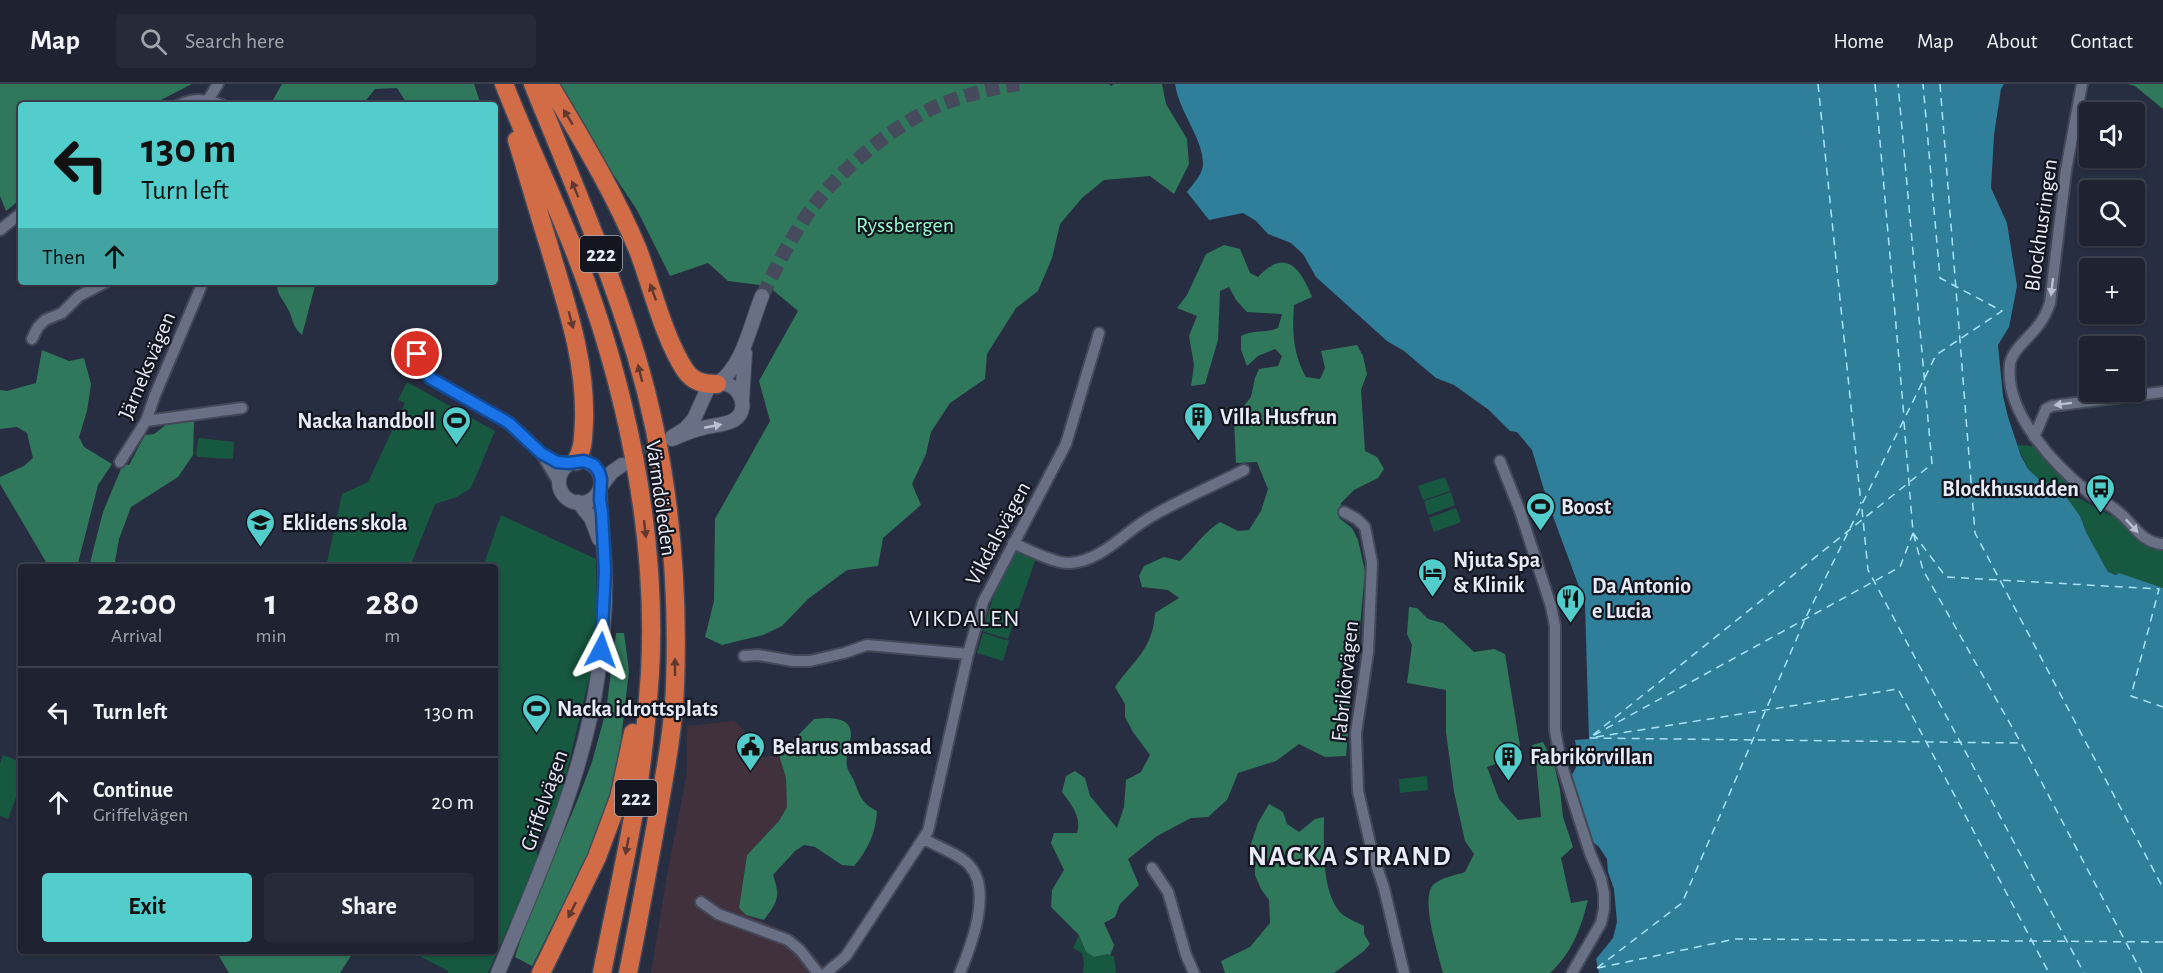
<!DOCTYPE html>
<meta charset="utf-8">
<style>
body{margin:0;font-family:"Alegreya Sans",sans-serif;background:#262a39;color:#f1f3f6;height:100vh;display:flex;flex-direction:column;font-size:22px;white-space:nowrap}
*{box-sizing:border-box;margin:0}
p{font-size:20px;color:#a1a4ab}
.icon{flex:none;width:33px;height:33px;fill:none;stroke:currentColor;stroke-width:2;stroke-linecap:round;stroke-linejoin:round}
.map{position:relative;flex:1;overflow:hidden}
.sheet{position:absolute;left:18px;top:480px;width:480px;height:390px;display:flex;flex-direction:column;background:#1e2231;border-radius:6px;box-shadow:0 2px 4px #0004,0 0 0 2px #3c3f4d}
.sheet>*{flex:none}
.banner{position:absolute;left:18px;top:18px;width:480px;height:183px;border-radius:6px;box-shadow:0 2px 4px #0004,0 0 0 2px #3c3f4d;background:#52cdcc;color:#111;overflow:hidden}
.controls{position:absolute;left:2079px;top:18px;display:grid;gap:12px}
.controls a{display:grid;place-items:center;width:66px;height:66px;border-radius:6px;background:#1e2231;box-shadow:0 2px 4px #0004,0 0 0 2px #3c3f4d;font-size:30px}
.pin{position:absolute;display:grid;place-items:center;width:51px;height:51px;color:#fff;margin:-26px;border:3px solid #fff;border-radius:50%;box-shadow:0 2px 6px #0007}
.me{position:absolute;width:66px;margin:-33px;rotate:4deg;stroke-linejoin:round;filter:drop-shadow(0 0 4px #0008)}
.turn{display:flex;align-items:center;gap:21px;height:126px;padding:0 24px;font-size:27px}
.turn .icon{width:78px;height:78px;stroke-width:2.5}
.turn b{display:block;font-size:42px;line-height:51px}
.then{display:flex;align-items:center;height:57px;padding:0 24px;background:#0003;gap:12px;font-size:22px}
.eta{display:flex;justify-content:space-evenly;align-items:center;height:102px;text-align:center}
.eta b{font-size:36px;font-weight:700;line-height:42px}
.primary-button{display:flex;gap:12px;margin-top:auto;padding:12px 24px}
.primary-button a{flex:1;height:69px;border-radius:6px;background:#52cdcc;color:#111;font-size:24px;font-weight:700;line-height:69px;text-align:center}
.primary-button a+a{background:#262a39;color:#f1f3f6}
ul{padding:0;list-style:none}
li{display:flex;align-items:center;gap:18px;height:90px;padding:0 24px;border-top:2px solid #3c3f4d}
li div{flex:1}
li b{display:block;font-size:22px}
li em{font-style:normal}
header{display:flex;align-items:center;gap:36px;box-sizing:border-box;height:84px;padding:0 30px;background:#1e2231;border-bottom:2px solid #3c3f4d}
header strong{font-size:28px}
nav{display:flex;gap:33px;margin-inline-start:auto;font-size:21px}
.search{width:420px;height:54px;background:#262a39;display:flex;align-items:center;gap:15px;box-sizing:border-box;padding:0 21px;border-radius:6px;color:#a1a4ab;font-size:22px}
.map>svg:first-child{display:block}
.commercial{fill:#40313d}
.green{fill:#165840}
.forest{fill:#2f785b}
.water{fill:#307f9a}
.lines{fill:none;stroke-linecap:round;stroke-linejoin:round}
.ferry{stroke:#a8e5fc;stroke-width:1.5;stroke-dasharray:8 6;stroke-linecap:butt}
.secondary-tunnel{stroke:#454a5c;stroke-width:14;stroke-dasharray:14 7;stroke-linecap:butt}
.street-casing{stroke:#444959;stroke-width:14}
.secondary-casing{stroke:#444959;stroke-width:16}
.highway-casing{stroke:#444959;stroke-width:21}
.street{stroke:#697086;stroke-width:10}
.secondary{stroke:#697086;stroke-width:14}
.highway{stroke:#d26c47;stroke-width:18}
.oneway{fill:#60382f}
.oneway2{fill:#bbc0d0}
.route-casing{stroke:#114b97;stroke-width:15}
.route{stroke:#1a73e8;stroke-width:10}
.labels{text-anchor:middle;stroke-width:4.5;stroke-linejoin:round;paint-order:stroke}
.shield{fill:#14161f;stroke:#a8abb7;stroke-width:1.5}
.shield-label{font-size:21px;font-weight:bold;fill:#e7ebf8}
.park-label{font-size:22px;fill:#95fccf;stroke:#14161f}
.street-label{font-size:22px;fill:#e7ebf8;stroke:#14161f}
.poi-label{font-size:22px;font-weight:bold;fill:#e7ebf8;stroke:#14161f;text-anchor:start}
.neighbourhood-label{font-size:24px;letter-spacing:1.5px;fill:#e7ebf8;stroke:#14161f}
.district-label{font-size:28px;font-weight:bold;letter-spacing:1.5px;fill:#e7ebf8;stroke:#14161f}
</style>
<header>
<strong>Map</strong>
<div class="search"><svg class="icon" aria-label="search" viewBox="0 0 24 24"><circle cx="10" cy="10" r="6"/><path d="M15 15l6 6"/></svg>Search here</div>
<nav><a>Home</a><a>Map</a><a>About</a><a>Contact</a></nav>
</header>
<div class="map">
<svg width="2163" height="889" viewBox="0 0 2163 889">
<rect width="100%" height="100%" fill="#282e41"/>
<path class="commercial" d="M734,637l7,6 21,30 17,-2 7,23 1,29 -8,14 -32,34 -8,53 7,7 44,18 23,21 16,19h-178l16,-98 20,-102v-47z"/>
<path class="green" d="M407,298l88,49 -24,57 -14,9 -22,7 -25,63h-84l16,-73 26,-12 37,-79 -7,-3z
M200,354l34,4 -1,17 -35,-2 -2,-2 2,-15z
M2017,361l18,1 30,33 8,16 46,25 19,20 10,6 15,5v37l-55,-16 -22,-40 -6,-16 -22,-27 -18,-9 -12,-11z
M1445,393l5,14 -27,9 -5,-14z
M1451,408l4,13 -27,10 -4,-14z
M1456,424l5,14 -27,10 -5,-14z
M501,431l95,44 1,46 -7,69 -28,119 -11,32 -11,10 -4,13 2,11 -50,114h-40v-2l-38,-20h85v-384h-12z
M1019,467l17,7 -28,81 -26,-8 17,-50 16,-29z
M983,549l26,8 -6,20 -26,-8z
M3,671l18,7v22l-13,35 -8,-3v-52z
M1427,692l1,14 -28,3 -1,-14z
M1079,851l7,17 8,5 14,-3 2,2h4l2,17h-33l1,-10 -2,-10 -9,-5z"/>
<path class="forest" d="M0,0h192l-41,21h-130v94l-15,12 -6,-15z
M282,0h192l7,21h-73l-11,-17 -22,1 -13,16h-92z
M553,0h556l2,2 3,-2h48l4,20 21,35 2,25 -15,30 -24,-18 -46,4 -22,18 -22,26 -8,34 -14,33 -22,17 -29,46 -2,25 -35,24 -19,29 -5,22 -14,30 9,21 -38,33 -5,28 -31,4 -39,29 -26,27 -19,9 -41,10 -17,-8 9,-36 1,-82 55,-98 -11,-40 39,-70 -30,-25 -40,-5 -20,-18 -38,13 -33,-66z
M2128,0h35v25l-28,-23z
M1224,161l16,4 10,24 8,4c27,-29 42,-10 54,20l-18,8c-2,27 -1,49 12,72l14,2 5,-11 -4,-17 36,-6 6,11 4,18 -6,16 4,61 12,6 7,12 -6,9 -24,12 -13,13 -2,15 13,10 6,12 7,31 -6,66 -9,21 -10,12 -2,15 14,4 -6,67 -21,1 -26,-13 -23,17 -38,12 -11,27 -19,17 -17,1 -34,18 -29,23 11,26 -19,19 -5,13 -11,6 10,22 -4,11 -2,-2 -14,3 -8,-5 -7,-17 -28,-28 1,-17 12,-20 -13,-27 3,-10h23c5,-16 -6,-29 -15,-41l4,-16 9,-5 10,7 5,18 27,32 7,-21 2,-27 15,-8 9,-17 -17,-23 -8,-15v-13l-10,-17c19,-27 38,-38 40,-74l24,-15 -11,-8 -26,-3 -3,-11 5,-10 20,-9 16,4c15,-14 22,-27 40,-39l18,9 11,-1 12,-19 7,-22 -11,-27 -21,1 -2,-44 17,-22 4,-19 4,-9 19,-3 4,-10 -7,-7 -17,7 -11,10 -6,-16v-14c13,-7 23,-2 37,-8l4,-14 -35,-2 -11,-12 -7,-13 -9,4 -2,49 -13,44 -14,2 3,-21 -5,-29 8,-20 -20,-8 10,-13 19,-41z
M277,198h39l-14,53c-11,-10 -8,-15 -14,-26 -5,-10 -12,-15 -11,-27z
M42,266l27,11 15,-3 7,26 -4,27 -8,26 5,10 28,17 -14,21 -21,82h-28l-49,-83v-7l24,-11 9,-8 -6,-25 -10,-6 -17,2v-39l7,1 29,-8z
M194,336l-1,35 -15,22 -47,30 -12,32 -5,28h-25l14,-55 20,-48 6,1 16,-30 9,-1 13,-10z
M1409,523l8,1 11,11 15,4 31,29 20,-3 11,5 15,92 -4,11 -29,10 12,32 19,21 23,-3 -5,-56 -4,-16 11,-3 11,22 6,26 3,27 10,30 -12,11 10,45 17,-3c-7,28 -16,53 -38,73h-107c-4,-17 -24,-76 -9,-89 7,-6 22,-9 31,-12l9,-18 -9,-13 -11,-49 -8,-60v-42l-39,-7 5,-38 -5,-11z
M616,549h8l5,38 -11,95 -9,40 -20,47 -57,113 -17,-9 15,-47 46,-106 16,-42 14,-51z
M827,634c41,1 16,30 20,48 1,6 6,11 8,17 5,14 8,21 22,28 -1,21 -9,39 -23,55l-12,-1 -27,-18 -11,-2 -9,6 -22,24c8,23 4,27 -9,45l-18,-5 -7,-7 8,-53 32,-34 8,-14 -1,-29 -7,-23 35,-36z
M1269,720l14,8 4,12 12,8 16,-13 9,-2c0,27 -3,73 16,95 5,6 17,10 24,14v8l6,10 -6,7 -30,22h-109l-4,-12 29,-14 20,-24 -1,-23 -8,-11 -6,-14v-18l-5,-10 8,-24z
M216,867h138l-14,22h-111z"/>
<path class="water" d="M1175,0h829l-3,5 -7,46 -3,53 16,35 10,63 -8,41 -11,18 5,51 5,21 13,39 7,13 12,11 18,9 9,9 13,18 6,16 22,40 8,3 3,-2 44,15v385h-564l-3,-14 17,-21 4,-16 -3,-33 -6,-17 -1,-13 -8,-12 -6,-5 -21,-67c9,-16 6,-17 3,-35l14,-1 -4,-136 -31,-84 -4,-12 1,-3 -7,-14 -12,-40 -15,-18 -7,-1 -21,-21 -35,-25 -18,-7 -32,-27 -17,-10 -71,-64 -13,-23 -12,-11 -23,-9 -12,-13 -13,-8 -34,7 -22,-28c6,-8 16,-18 16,-28 0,-26 -24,-52 -28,-80z"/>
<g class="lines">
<path class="ferry" d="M1818,0l43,420
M1875,0l29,333
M1940,0l35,449 188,355
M1904,338l9,110 10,38 98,173 121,230
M1862,425l6,61 216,403
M1913,449l-13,34 -311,171 432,5
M1913,449l33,44 213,12 -28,107 32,11
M1593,651l339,-271 -34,-380
M1596,653l302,-48 151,284
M1597,884l85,-65 125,-288 129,-260 66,-44 -62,-33 -17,-194
M1598,884l137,-29 428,3"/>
<path class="secondary-tunnel" d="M762,212c15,-30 30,-61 50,-88 28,-38 76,-78 119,-99 22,-11 64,-22 88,-25
M626,378l39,-20"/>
<defs>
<path id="street" d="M2082,0l-16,86 -16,133c-3,9 -7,17 -13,24 -8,11 -25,23 -27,37 -6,48 44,101 79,129 8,7 19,10 27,17 17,12 24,33 47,34
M208,16l10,-16
M179,21c16,-7 28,-6 43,0
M0,146l21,-17
M32,255l6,-12 7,-7 17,-7 17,-17 27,-14
M417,270l13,24 79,45 32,30 19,32
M146,337l96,-13
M2034,353l12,-28 6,-3 111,-14
M541,369l16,9 12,1
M1500,377l20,50 31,95 4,20v104l6,33 29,90 11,26 3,15v15l-3,14 -29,50
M120,378l26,-41 9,-26 48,-113
M1344,428l13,7 8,8 7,36 -4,89 -12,81 2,58 14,61 12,36 20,85
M1013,459c14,6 42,21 57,20 33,-3 52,-29 79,-45 30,-18 64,-32 95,-48
M744,572l14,-1 35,6h17l34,-8 23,-8 101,9
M924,755c12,7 37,16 45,26 24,25 2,81 -9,108
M1152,784l16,24 18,63 8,18
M701,818l17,12 70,26 12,10 18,23
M826,889l20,-17 82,-125 40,-177 15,-52 83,-158 33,-111"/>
<path id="secondary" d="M717,300c27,-19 33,-59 45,-88
M742,316l3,-47
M672,353l13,-8 9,-10 14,-31c25,-17 47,19 26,32 -8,5 -21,5 -31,8 -11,2 -21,7 -31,11
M559 398a21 21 0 1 1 42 0a21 21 0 1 1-42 0Z
M601,402l11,-14 10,-7
M578,418l13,16 8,21
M498,889c40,-97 85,-194 100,-298 5,-34 8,-70 7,-105 -1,-27 -5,-55 -5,-82"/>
<path id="highway" d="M504,0c22,56 48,110 70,166 51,130 84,283 76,423 -3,42 -7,86 -14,128 -10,58 -23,115 -34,172
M533,0c36,89 75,179 103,271 32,107 43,221 39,332 -2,46 -11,91 -19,137 -9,50 -18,99 -28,149
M549,0c32,54 65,108 89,166 14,37 26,88 47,120 8,12 18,14 32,14
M517,56c11,36 21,71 32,106 17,58 37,114 35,175 -1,14 0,28 -8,40
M541,889l56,-116 22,-59 14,-65"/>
</defs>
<use href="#street" class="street-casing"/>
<use href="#secondary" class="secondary-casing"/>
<use href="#highway" class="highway-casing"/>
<use href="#street" class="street"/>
<use href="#secondary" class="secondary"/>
<use href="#highway" class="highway"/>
</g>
<defs><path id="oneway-solid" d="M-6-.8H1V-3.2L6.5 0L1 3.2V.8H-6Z" transform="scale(1.5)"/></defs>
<g class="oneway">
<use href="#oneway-solid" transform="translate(568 33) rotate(-121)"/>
<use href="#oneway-solid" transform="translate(575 105) rotate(-112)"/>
<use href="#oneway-solid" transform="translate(653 208) rotate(-110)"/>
<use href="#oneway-solid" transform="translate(571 236) rotate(75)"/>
<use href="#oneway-solid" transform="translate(640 289) rotate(-104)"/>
<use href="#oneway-solid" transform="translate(645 445) rotate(83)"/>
<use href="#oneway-solid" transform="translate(675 583) rotate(-90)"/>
<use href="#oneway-solid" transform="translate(627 762) rotate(101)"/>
<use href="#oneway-solid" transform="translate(572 826) rotate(116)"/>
</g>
<g class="oneway2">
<use href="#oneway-solid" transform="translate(2052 203) rotate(97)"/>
<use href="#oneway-solid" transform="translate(2063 320) rotate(173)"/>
<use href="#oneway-solid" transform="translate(713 342) rotate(-11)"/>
<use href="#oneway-solid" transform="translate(2132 442) rotate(47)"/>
</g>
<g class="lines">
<defs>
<path id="route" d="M417,270l13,24 79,45 32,30 16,9 12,1 15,-2 10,4 5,7 2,7 -1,21 2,13 3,58 -4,79"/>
</defs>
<use href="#route" class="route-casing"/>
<use href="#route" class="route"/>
</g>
<defs>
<symbol id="building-pin" viewBox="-11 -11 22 30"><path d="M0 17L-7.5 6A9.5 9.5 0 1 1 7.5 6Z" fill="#52cdcc" stroke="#14161f"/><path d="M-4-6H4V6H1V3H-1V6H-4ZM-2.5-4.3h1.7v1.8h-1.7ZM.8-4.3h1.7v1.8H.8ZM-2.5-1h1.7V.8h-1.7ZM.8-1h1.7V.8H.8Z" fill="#111"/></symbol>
<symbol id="stadium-pin" viewBox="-11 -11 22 30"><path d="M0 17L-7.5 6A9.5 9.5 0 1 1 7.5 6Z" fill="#52cdcc" stroke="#14161f"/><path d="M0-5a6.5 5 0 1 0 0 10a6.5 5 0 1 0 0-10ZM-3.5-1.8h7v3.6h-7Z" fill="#111"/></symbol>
<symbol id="bus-pin" viewBox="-11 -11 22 30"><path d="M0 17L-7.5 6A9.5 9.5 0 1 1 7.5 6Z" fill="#52cdcc" stroke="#14161f"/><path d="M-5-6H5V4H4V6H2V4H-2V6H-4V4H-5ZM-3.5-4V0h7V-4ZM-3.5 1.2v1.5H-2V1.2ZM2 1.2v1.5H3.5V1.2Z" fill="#111"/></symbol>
<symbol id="school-pin" viewBox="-11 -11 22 30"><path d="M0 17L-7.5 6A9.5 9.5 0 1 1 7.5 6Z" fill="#52cdcc" stroke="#14161f"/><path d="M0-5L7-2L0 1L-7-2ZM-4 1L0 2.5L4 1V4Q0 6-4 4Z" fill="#111"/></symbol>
<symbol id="hotel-pin" viewBox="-11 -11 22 30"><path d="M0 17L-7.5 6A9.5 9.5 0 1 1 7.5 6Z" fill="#52cdcc" stroke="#14161f"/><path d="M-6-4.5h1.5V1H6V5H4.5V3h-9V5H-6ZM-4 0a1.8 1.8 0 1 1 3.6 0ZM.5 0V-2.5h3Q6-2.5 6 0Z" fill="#111"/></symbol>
<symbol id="restaurant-pin" viewBox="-11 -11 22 30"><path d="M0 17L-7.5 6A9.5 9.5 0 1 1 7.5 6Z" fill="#52cdcc" stroke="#14161f"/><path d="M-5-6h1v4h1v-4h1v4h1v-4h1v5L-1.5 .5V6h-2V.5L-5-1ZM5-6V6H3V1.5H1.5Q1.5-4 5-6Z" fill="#111"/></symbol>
<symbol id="civic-pin" viewBox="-11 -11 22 30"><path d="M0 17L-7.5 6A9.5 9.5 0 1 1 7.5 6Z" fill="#52cdcc" stroke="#14161f"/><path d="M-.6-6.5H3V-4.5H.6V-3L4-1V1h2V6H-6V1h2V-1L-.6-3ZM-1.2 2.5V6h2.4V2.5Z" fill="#111"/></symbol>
</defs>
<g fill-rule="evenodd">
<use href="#building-pin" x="1182" y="316" width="33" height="45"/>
<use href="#stadium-pin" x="440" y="320" width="33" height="45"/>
<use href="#bus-pin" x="2084" y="388" width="33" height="45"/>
<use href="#stadium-pin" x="1524" y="406" width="33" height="45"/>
<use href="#school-pin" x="244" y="422" width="33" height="45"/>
<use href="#hotel-pin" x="1416" y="472" width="33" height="45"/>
<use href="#restaurant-pin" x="1554" y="498" width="33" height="45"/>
<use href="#stadium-pin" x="520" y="608" width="33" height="45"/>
<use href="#civic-pin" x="734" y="646" width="33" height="45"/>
<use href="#building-pin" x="1492" y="656" width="33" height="45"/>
</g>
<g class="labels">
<g class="shield">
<rect x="580" y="152" width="42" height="36" rx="4.5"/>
<rect x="615" y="696" width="42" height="36" rx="4.5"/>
</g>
<g class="shield-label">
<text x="601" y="177">222</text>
<text x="636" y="721">222</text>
</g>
<g class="park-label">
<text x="905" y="148">Ryssbergen</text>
</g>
<g class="street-label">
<text transform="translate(2040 141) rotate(-82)" y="8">Blockhusringen</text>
<text transform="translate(146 281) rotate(-67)" y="8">Järneksvägen</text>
<text transform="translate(662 414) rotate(82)" y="8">Värmdöleden</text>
<text transform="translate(997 449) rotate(-62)" y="8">Vikdalsvägen</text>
<text transform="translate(1344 597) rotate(-84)" y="8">Fabrikörvägen</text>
<text transform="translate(543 716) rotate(-71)" y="8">Griffelvägen</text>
</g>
<g class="poi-label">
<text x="1220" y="340">Villa Husfrun</text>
<text x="435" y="344" text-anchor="end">Nacka handboll</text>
<text x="2079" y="412" text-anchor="end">Blockhusudden</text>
<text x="1561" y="430">Boost</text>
<text x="282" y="446">Eklidens skola</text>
<text x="1453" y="483">Njuta Spa<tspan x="1453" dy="25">&amp; Klinik</tspan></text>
<text x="1592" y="509">Da Antonio<tspan x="1592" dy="25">e Lucia</tspan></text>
<text x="557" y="632">Nacka idrottsplats</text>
<text x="772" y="670">Belarus ambassad</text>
<text x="1530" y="680">Fabrikörvillan</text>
</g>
<g class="neighbourhood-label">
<text x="965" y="542">VIKDALEN</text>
</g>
<g class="district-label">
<text x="1350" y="781">NACKA STRAND</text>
</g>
</g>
</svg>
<div class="controls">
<a><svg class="icon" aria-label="sound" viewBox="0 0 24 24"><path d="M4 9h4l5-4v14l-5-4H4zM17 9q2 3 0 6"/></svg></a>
<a><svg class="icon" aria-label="search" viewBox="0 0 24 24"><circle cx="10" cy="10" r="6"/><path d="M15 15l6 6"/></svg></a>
<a>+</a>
<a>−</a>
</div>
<div class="pin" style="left:417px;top:270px;background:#d93025"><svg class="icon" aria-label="arrive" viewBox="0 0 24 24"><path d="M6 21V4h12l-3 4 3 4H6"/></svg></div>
<svg class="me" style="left:601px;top:566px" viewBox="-20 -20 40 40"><path d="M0-17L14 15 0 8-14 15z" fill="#1a73e8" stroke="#fff" stroke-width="4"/></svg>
<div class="banner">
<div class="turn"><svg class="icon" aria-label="left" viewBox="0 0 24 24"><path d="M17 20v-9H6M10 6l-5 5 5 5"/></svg><div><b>130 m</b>Turn left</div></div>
<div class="then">Then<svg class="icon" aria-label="ahead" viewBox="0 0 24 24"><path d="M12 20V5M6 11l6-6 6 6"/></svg></div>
</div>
<section class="sheet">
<div class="eta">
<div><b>22:00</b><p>Arrival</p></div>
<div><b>1</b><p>min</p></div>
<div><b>280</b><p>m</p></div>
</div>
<ul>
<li><svg class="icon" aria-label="left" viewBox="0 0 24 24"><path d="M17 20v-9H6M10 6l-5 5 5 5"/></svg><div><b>Turn left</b></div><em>130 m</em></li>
<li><svg class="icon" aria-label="ahead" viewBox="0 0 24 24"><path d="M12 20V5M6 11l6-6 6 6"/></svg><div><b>Continue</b><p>Griffelvägen</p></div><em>20 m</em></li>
</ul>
<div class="primary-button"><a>Exit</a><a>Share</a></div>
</section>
</div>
